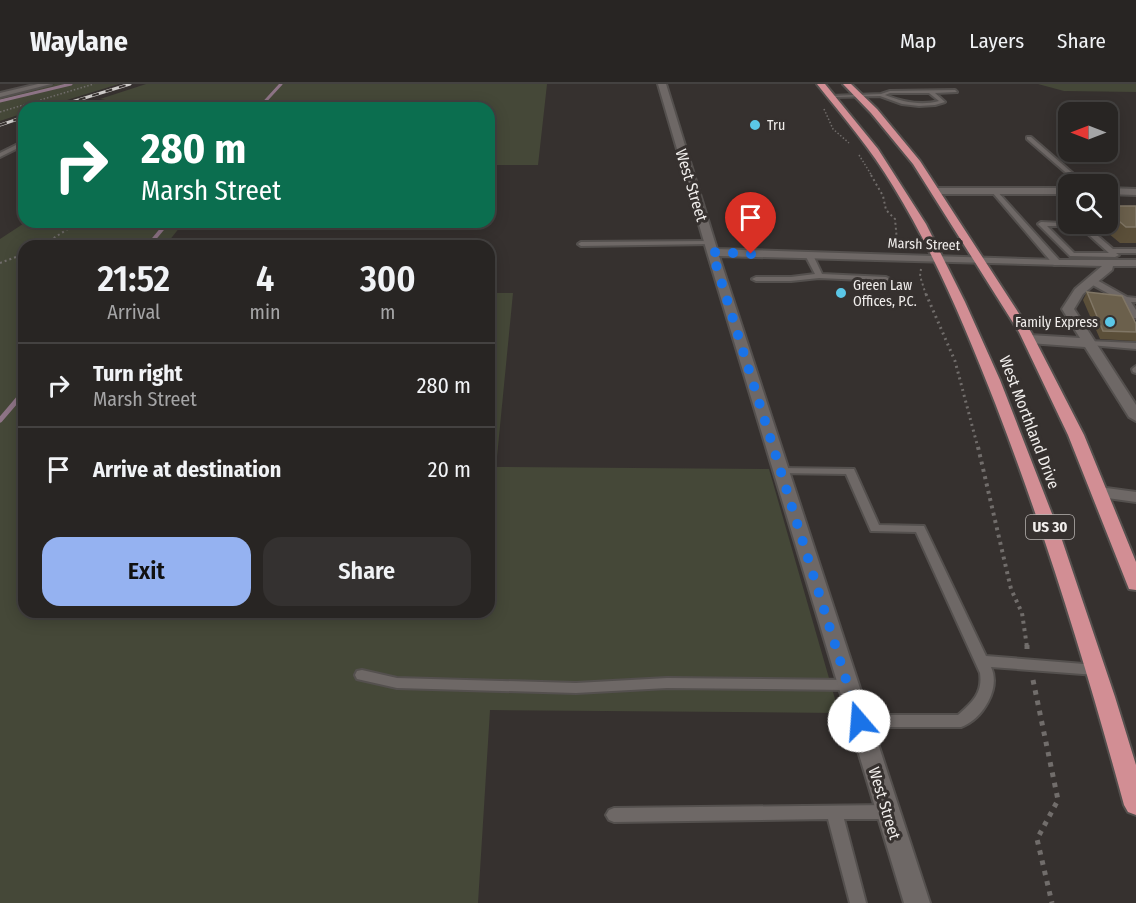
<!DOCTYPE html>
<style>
body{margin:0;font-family:"Fira Sans Condensed",sans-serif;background:#343130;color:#f1f3f6;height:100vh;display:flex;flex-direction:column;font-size:22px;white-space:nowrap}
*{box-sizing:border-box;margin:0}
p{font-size:20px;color:#a5a5a6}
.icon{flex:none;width:33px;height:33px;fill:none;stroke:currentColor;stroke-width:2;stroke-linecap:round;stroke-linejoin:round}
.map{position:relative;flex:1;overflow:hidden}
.details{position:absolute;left:18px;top:156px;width:477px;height:378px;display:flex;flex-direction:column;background:#282523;border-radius:18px;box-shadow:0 3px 15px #0003,0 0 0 2px #444241}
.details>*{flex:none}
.top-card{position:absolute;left:18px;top:18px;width:477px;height:126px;border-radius:18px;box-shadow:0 3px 15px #0003,0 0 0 2px #444241;background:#0b6e4f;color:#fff;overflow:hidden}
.needle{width:39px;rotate:270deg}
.buttons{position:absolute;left:1058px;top:18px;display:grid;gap:12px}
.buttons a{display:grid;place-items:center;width:60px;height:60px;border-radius:12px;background:#282523;box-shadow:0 3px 15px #0003,0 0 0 2px #444241;font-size:30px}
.pin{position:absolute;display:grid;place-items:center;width:51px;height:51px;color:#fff;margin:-62px -26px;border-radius:50% 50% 50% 0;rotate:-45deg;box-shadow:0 0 6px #0007}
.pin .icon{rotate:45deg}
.me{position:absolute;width:66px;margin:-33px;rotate:342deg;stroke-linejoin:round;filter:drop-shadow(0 0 4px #0008)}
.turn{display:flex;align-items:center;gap:21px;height:126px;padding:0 24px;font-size:27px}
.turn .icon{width:78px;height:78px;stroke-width:2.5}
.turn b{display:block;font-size:42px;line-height:51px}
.eta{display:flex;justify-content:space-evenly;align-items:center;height:102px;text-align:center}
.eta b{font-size:36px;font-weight:600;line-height:42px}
.primary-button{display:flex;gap:12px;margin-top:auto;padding:12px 24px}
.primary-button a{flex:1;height:69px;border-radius:18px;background:#95b2f1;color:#111;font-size:24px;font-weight:600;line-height:69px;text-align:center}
.primary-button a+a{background:#343130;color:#f1f3f6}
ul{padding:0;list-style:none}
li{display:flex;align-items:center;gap:18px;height:84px;padding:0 24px;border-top:2px solid #444241}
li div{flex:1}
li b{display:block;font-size:22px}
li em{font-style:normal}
header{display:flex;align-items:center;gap:36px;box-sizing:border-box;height:84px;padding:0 30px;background:#282523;border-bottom:2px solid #444241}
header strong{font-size:28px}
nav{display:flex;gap:33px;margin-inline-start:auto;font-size:21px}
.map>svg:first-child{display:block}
.green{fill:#454838}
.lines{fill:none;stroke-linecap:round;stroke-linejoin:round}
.stream-far2{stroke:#8e7486;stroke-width:3}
.stream-far1{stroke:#8e7486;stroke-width:4}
.stream{stroke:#8e7486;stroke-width:5}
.service-casing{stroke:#54504e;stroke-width:4}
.minor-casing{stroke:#54504e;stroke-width:4}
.trunk-casing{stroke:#54504e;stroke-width:4}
.path-far4{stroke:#716d6b;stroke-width:1.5;stroke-dasharray:1.5 2;stroke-linecap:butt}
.path-far3{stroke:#716d6b;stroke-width:2;stroke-dasharray:2 3;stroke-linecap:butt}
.path-far2{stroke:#716d6b;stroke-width:3;stroke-dasharray:2 4;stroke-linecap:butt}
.path-far1{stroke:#716d6b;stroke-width:4;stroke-dasharray:3 4.5;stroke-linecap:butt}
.path{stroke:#716d6b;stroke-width:5;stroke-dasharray:4.5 6;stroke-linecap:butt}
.service{fill:#6e6866;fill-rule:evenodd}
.minor{fill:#6e6866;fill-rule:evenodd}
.trunk{fill:#d28e94;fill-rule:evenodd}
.rail-casing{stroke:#cfccca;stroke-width:3}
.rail{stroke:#36312f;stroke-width:2;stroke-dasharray:7;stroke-linecap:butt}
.wall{fill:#5b4f39}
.building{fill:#6b604c;stroke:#807665;stroke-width:1.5}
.route{stroke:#1a73e8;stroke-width:10;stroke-dasharray:0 18}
.poi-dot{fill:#5bc7e7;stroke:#36312f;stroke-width:2}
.labels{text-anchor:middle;stroke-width:6;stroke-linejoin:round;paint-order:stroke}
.far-poi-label{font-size:14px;fill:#f1eeec;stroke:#36312f;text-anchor:start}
.far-street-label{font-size:14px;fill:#f1eeec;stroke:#36312f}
.shield{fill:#36312f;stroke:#b9b5b3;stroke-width:1.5}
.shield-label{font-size:15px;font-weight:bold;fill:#f1eeec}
.street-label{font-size:16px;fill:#f1eeec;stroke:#36312f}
</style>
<header>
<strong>Waylane</strong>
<nav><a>Map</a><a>Layers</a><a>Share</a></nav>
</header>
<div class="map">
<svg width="1136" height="819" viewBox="0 0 1136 819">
<rect width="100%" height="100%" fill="#36312f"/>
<path class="green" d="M55,0h64l-78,24h-17v5l-24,8v-24z
M146,0h401l-9,81h-49v-57h-338l-51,-9z
M1038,0h98v8l-72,-1z
M26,138h158l-19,24h-141v366h465v-319h24l-17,174 273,2 70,244 -349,-3 -12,193h-478v-664z"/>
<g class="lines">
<path class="stream-far2" d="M0,17l71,-17
M259,24l22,-24"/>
<path class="stream-far1" d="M148,162l20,-24"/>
<path class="stream" d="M0,336l24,-28"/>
<defs>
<path id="service" d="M955,6l2,2 -22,1 10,9 -10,3 -16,1 -17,-2 -22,-8 -47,1 -2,-1 50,-2 9,-3zM890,9h39l10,8c-18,5 -36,1 -54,-6z
M1027,53h4l54,47h-6l-52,-45z
M24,57v4l-24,12v-4z
M992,106h4l64,71v4h-6l-62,-73z
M1041,138l43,2 29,25h23v4h-20l3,2 -4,2 -45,-1 -32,-32zM1047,142h32l30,27h-35z
M709,157l3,2 -1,1 -130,2 -3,-2 3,-2z
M809,169l4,2 9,19 64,3 4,2 -4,2 -67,-3 -28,3h-35l-4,-2 4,-2h35l24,-3 -10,-19z
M1089,195h6l32,18 9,1v4h-5l5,8v8h-3l-11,-17 -33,-18z
M1087,257l49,2v6l-46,-4h-3z
M1136,282v7l-3,-1 -1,-3z
M781,384l73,1 25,56 45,1 62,130 110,9 5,1 2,4 -2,4 -5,1 -105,-8c10,21 -8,52 -30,60h-102l-5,-2 -2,-4 2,-4 5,-2h99c14,-12 25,-22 22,-42l-64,-141 -45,-1 -25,-57 -69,-1 -1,-2 1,-2z
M362,586l35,8 179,5 91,-5 181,2 5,1 2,4 -2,4 -5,1 -181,-2 -91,5 -179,-5 -40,-9 -2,-4 2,-4z
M888,721l5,2 3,5 -3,5 -5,2h-44l22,84h-16l-22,-84 -214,3 -5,-2 -3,-5 3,-5 5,-2z"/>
<path id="minor" d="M38,0h13l-51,13v-4z
M658,0h8l51,165 340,11h79v6h-23l-1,4 -29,24 -9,15 62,96v16l-7,-4 -44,-70 -56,-4 -6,-4 6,-4 51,3 -18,-29 13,-20 27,-23 -383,-10 211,647h-26l-197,-651z
M1068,104v6h-132l-5,-3 5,-3z
M1107,104l29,1v6l-29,-1z
M1099,403l37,5v10l-43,-6 -2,-4z"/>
<path id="trunk" d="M817,0h8l53,65 48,75 39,78 35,78 61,157 54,160 21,68v50l-8,-3 -4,-7c-37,-136 -78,-270 -129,-402 -29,-74 -60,-149 -102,-217 -22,-37 -49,-68 -76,-102z
M843,0h8l26,25 43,52 111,171 53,103 52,127v28l-7,-1 -2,-5 -59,-149 -49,-103 -106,-168 -42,-51z"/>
</defs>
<use href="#service" class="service-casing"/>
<use href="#minor" class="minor-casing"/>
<use href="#trunk" class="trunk-casing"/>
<path class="path-far4" d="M824,25l9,20 16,14
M0,28l94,-28
M859,71l13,21"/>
<path class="path-far3" d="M871,91l12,21 3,14 9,9 2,22 6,4
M41,162l38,-24
M0,179l24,-9
M921,185l-1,7 6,19"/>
<path class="path-far2" d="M926,210l29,67 23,87"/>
<path class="path-far1" d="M978,363l33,142 11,24 5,34"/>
<path class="path" d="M1027,561v4
M1033,596l25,120 -21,39 15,64"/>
<use href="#service" class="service"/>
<use href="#minor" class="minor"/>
<use href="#trunk" class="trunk"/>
<defs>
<path id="rail" d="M52,24l78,-24
M0,41l24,-8"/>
</defs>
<use href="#rail" class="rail-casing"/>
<use href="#rail" class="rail"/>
</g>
<path class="wall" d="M1107,122h29v37h-16l-23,-19h10z
M1087,208l49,32v17l-36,-2 -17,-39z"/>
<path class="building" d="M1107,122h29v21h-10l-19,-16z
M1087,208l35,4 14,28v8l-33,-1z"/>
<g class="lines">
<path class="route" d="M751,170l-39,-2 147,469"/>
</g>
<g class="poi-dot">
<circle cx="755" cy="41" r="6"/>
<circle cx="841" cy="209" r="6"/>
<circle cx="1110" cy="238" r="6"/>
</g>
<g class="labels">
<g class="far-poi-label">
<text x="767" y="46">Tru</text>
<text x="853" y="206">Green Law<tspan x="853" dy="16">Offices, P.C.</tspan></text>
<text x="1098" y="243" text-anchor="end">Family Express</text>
</g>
<g class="far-street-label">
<text transform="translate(924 160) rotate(2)" y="5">Marsh Street</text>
</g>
<rect class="shield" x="1026" y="431" width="48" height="24" rx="4.5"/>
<g class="shield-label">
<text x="1050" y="448">US 30</text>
</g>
<g class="street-label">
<text transform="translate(692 101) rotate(73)" y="6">West Street</text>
<text transform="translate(1030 338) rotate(69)" y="6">West Morthland Drive</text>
<text transform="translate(885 719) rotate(73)" y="6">West Street</text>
</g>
</g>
</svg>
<div class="buttons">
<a><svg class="needle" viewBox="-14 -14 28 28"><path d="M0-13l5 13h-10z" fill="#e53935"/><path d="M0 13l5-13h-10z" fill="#a5a5a6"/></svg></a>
<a><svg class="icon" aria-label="search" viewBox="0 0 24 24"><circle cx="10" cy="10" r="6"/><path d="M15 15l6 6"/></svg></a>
</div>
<div class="pin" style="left:751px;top:170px;background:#d93025"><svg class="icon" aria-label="arrive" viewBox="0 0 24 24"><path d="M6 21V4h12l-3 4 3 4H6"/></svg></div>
<svg class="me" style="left:859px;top:637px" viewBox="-20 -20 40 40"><circle r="19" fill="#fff"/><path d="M0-13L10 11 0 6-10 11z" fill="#1a73e8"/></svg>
<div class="top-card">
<div class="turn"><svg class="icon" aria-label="right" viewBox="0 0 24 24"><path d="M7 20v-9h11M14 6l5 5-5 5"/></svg><div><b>280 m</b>Marsh Street</div></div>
</div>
<section class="details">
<div class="eta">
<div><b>21:52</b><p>Arrival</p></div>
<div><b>4</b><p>min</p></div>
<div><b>300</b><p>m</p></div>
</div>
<ul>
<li><svg class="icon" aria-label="right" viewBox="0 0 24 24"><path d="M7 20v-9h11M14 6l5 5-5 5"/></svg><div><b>Turn right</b><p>Marsh Street</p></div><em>280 m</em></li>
<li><svg class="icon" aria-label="arrive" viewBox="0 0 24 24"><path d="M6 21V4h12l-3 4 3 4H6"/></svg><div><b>Arrive at destination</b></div><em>20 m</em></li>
</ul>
<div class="primary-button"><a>Exit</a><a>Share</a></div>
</section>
</div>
